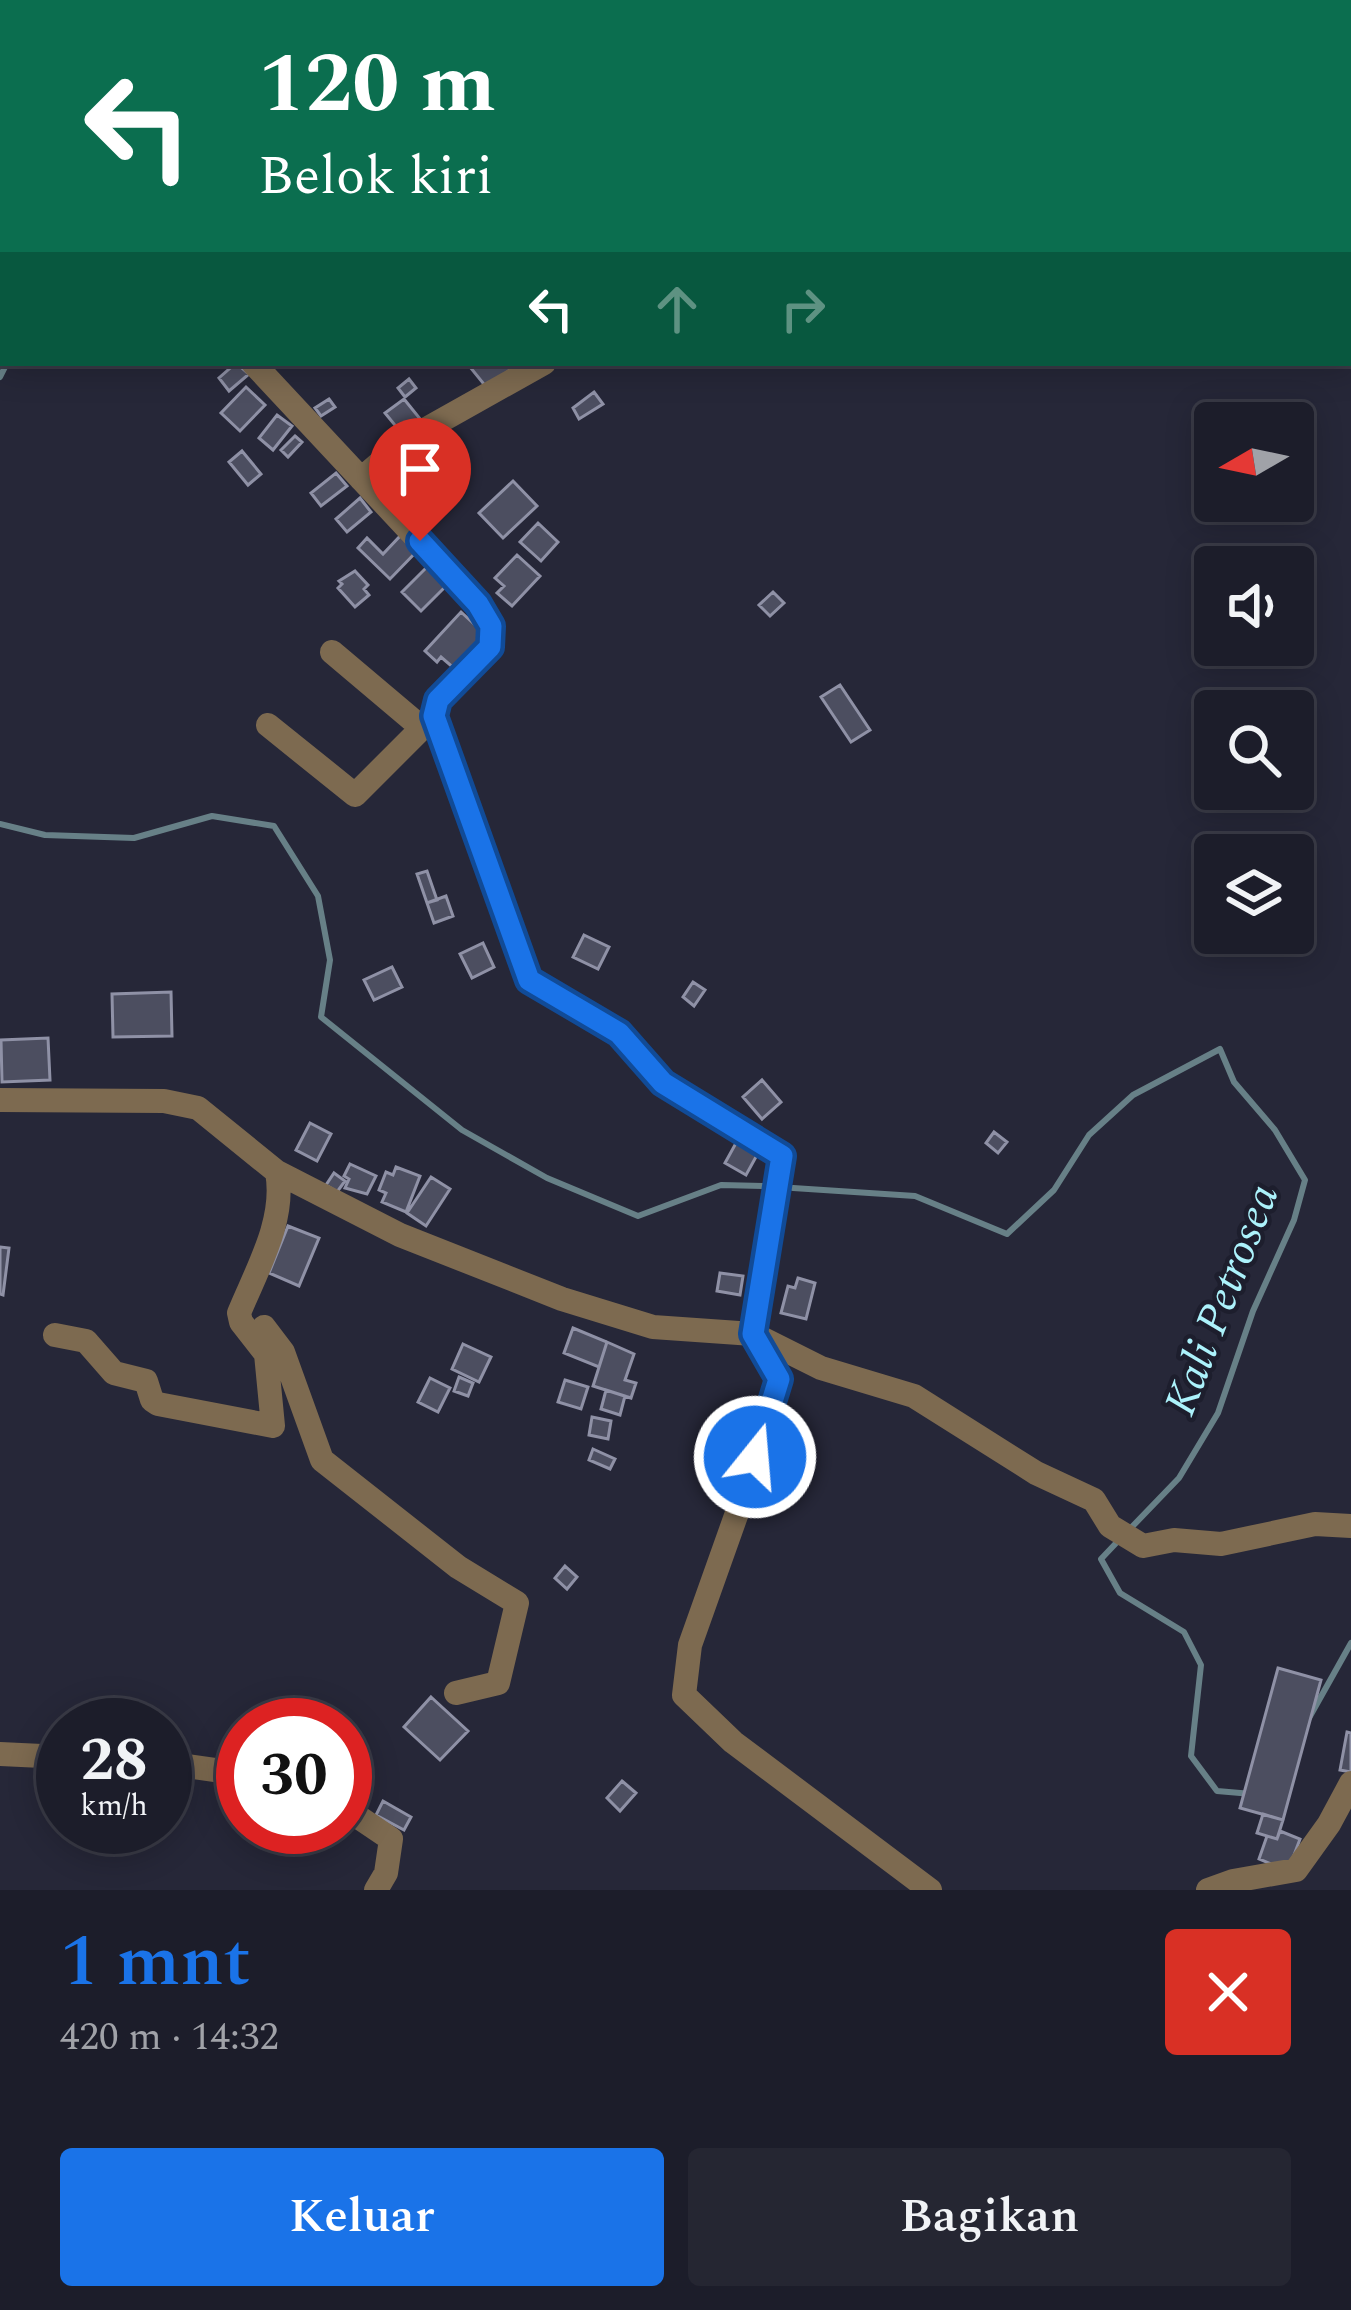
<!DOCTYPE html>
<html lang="id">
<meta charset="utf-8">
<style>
body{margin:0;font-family:Spectral,serif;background:#252632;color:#f1f3f6;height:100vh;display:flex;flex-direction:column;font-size:45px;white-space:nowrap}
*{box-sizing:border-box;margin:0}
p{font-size:39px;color:#a0a2a8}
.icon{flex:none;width:66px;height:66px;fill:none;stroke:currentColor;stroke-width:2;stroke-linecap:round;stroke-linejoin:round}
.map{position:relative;height:1890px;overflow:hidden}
.drawer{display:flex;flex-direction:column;background:#1c1d2a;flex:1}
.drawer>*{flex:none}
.guide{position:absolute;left:0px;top:0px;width:1353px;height:366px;box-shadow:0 6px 30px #0003,0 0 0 3px #3a3b47;background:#0b6e4f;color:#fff;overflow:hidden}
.needle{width:78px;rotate:261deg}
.controls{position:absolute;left:1194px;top:402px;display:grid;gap:24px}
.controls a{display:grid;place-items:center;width:120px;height:120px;border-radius:12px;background:#1c1d2a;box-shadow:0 6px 30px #0003,0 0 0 3px #3a3b47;font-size:60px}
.speed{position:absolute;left:36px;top:1698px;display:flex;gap:24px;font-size:60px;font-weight:700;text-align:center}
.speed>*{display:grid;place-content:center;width:156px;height:156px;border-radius:50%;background:#1c1d2a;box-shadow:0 6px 30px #0003,0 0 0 3px #3a3b47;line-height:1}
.speed small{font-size:30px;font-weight:400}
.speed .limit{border:18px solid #d22;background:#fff;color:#111}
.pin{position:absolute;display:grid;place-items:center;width:102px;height:102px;color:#fff;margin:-123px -51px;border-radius:50% 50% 50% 0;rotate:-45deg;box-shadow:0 0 12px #0007}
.pin .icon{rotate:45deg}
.me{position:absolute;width:132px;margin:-66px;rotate:17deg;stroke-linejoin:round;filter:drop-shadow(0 0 9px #0008)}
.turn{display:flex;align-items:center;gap:42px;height:252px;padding:0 60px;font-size:54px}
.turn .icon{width:156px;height:156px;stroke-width:2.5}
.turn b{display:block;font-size:84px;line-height:102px}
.lanes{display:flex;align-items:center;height:114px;padding:0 60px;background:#0003;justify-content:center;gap:60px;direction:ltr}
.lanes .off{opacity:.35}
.round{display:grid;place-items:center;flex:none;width:126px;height:126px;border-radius:12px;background:#252632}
.overview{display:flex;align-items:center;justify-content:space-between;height:204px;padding:0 60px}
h1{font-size:72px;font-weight:600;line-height:90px;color:#1a73e8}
.action{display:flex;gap:24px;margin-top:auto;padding:24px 60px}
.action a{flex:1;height:138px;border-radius:12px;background:#1a73e8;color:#fff;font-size:48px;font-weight:600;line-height:138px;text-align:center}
.action a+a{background:#252632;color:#f1f3f6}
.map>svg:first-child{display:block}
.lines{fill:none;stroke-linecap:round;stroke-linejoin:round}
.stream{stroke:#678087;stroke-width:6}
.building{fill:#4c4e60;stroke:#8f91a6;stroke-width:3}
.minor{stroke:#7d6a50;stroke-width:24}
.route-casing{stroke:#114b97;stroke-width:30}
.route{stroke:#1a73e8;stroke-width:21}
.labels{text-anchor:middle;stroke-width:9;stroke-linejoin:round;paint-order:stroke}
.water-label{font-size:45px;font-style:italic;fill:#acf2fb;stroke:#1d1e2d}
</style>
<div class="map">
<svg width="1351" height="1890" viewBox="0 0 1351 1890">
<rect width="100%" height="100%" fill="#262738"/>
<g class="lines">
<path class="stream" d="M0,321l3,10
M0,377l7,-14
M0,824l45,11 89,3 78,-22 62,10 44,70 12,64 -9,57 141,113 85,48 91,38 83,-31 42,1
M793,1188l122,8 92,38 47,-44 35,-55 44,-40 87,-46 14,33 41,48 30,50 -11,40 -41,91 -35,102 -39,65 -51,53
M1119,1540l-18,19 19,34 64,39 17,33 -10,91 26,35 35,3
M1309,1718l42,-75"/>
</g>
<path class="building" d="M236,363l13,11 -20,17 -10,-13z
M475,363h30l5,7 -23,18 -17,-21z
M409,379l7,9 -11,9 -7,-9z
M246,387l19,18 -25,26 -19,-18z
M594,392l9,12 -24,15 -6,-11z
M329,399l6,8 -14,9 -6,-8z
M404,399l17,21 -18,15 -18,-22z
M277,415l15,11 -19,24 -14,-12z
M295,436l7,6 -14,15 -7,-7z
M413,446l38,35 -34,33 -12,-13 26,-21 -28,-22z
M242,451l19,23 -13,11 -19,-23z
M336,473l11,13 -26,20 -10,-13z
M513,481l24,25 -34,32 -24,-25z
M360,498l11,14 -24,20 -11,-13z
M538,523l20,19 -17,19 -21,-19z
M403,533l16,16 -29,30 -32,-31 9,-10 16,16z
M517,555l23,21 -28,30 -15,-13 7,-7 -9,-8z
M429,565l19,19 -27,27 -19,-19z
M355,571l13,14 -4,4 5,6 -14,12 -17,-19 4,-4 -3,-3z
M773,592l11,11 -14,13 -11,-11z
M461,612l26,24 -31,34 -15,-13 -4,5 -12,-11z
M840,685l30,45 -19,12 -30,-45z
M427,871l10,29 -10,3 -10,-29z
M446,896l7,20 -19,7 -7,-20z
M584,935l25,12 -11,22 -25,-12z
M483,943l11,24 -22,11 -12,-24z
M392,967l10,20 -28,13 -10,-20z
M693,982l12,8 -11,16 -11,-9z
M171,992l1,44 -59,1 -1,-43z
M48,1038l2,42 -48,2 -1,-42z
M762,1080l19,22 -19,17 -19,-22z
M310,1123l21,11 -14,27 -21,-11z
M994,1132l13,10 -9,11 -12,-10z
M741,1134l21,12 -16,29 -21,-12z
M350,1164l26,12 -9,18 -22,-6 4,-9 -5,-3z
M396,1167l24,9 -14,36 -24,-10 4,-9 -7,-3 7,-18 7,3z
M334,1173l11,8 -8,11 -11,-7z
M431,1177l19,12 -24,37 -19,-13z
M288,1226l31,12 -20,48 -30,-13z
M0,1247l9,1 -6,47 -3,-1z
M720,1273l23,3 -3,19 -23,-4z
M798,1278l17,5 -9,36 -25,-6 7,-27 7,2z
M573,1328l34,14 -8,25 -35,-14z
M607,1342l27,12 -9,26 11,3 -5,15 -38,-12z
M463,1344l28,13 -12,25 -27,-13z
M459,1377l14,6 -5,13 -14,-5z
M430,1378l20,10 -12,24 -20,-10z
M565,1380l23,7 -7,22 -23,-7z
M606,1390l19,6 -5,19 -19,-6z
M592,1417l19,4 -3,18 -19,-4z
M593,1449l22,10 -5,10 -21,-9z
M565,1566l12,11 -10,12 -12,-11z
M1278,1668l43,12 -38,140 -43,-12z
M431,1697l37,34 -28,29 -36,-33z
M1347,1732l4,1v39l-11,-2z
M351,1757l16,10 -18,30 -4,-3v-27z
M622,1781l14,12 -16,18 -13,-13z
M383,1801l28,16 -7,13 -28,-15z
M1263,1814l20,6 -6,19 -20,-6z
M306,1827h24l-6,21 -22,-6z
M1280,1831l20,8 -12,32 -29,-12 8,-23 10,3z"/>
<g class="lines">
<path class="minor" d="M72,3l3,-3
M0,104l3,3
M253,363l225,241 13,22 -1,21 -52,53 -4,16 95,264 90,53 44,50 119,74 -29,177 26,46 -36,116 -53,149 -6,50 49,47 197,148
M361,479l44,-38 139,-78
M332,652l90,76
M268,725l87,70 79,-79
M0,1100l164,1 34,7 79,64c9,48 -20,97 -38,141l2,9 25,32 7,72 -115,-22 -6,-4 -6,-19 -32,-8 -28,-32 -31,-6
M277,1172l123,63 162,64 91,28 100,7 68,34 93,28 122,77 58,27 16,26 33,20 31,-6 47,4 94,-20 36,2
M264,1327l19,25 39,108 136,107 59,36 -19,80 -42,10
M0,1754l63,3
M165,1763l78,11
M345,1808l46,31 -5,34 -10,17
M1208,1890l25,-9 63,-11 33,-46 22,-41"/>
</g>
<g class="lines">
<defs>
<path id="route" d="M420,541l58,63 13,22 -1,21 -52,53 -4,16 95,264 90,53 44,50 119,73 -29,178 26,45 -24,78"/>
</defs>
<use href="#route" class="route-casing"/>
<use href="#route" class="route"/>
</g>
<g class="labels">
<g class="water-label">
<text transform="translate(1220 1299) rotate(-69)" y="16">Kali Petrosea</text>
</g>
</g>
</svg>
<div class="controls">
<a><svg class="needle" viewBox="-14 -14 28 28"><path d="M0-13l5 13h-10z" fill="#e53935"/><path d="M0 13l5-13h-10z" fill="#a0a2a8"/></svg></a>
<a><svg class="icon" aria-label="sound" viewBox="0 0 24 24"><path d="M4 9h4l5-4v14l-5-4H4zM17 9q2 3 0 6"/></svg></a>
<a><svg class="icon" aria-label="search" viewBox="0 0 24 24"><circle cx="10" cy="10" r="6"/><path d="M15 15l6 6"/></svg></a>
<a><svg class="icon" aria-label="layers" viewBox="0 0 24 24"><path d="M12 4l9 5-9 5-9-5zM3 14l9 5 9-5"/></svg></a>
</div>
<div class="speed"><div>28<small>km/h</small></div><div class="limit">30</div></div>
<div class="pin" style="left:420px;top:541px;background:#d93025"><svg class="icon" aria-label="arrive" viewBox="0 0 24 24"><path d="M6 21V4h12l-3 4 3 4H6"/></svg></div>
<svg class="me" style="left:755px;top:1457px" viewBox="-20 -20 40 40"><circle r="17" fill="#1a73e8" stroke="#fff" stroke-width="3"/><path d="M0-11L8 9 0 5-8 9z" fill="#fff"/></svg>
<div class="guide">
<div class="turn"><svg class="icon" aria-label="left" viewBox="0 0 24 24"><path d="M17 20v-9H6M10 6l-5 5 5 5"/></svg><div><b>120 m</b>Belok kiri</div></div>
<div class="lanes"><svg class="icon" aria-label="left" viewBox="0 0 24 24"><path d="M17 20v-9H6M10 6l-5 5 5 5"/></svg><svg class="icon off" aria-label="ahead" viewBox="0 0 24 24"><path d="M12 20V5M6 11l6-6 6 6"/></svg><svg class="icon off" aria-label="right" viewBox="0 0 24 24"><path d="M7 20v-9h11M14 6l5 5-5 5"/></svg></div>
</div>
</div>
<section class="drawer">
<div class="overview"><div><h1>1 mnt</h1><p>420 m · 14:32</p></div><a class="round" style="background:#d93025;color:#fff"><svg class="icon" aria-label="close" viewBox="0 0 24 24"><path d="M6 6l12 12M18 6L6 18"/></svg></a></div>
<div class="action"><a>Keluar</a><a>Bagikan</a></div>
</section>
